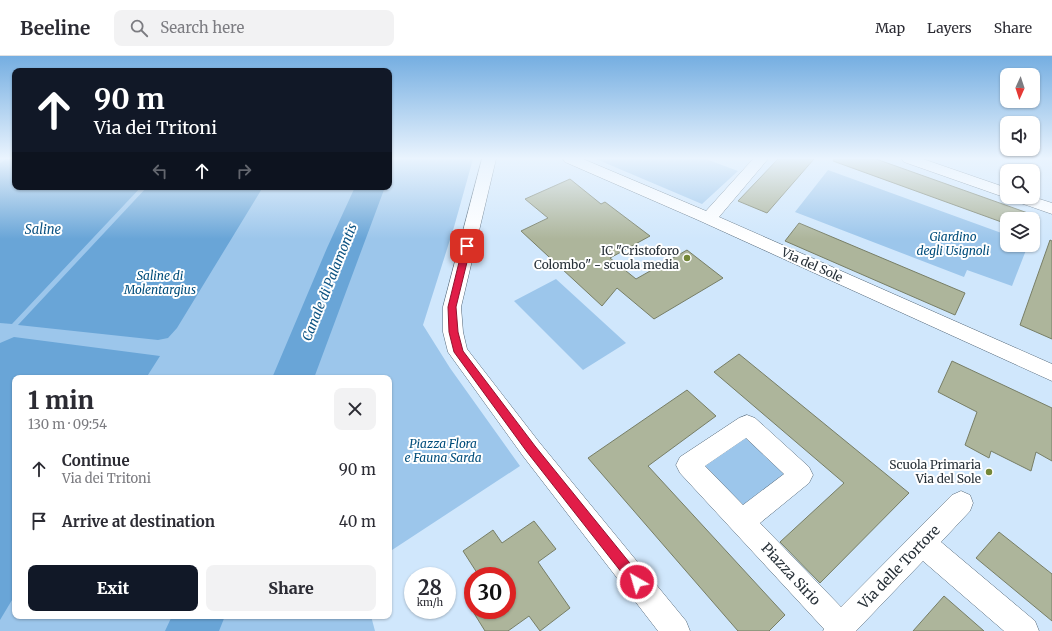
<!DOCTYPE html>
<meta charset="utf-8">
<style>
body{margin:0;font-family:Merriweather,serif;background:#f2f2f3;color:#2b2b33;height:100vh;display:flex;flex-direction:column;font-size:15px;white-space:nowrap}
*{box-sizing:border-box;margin:0}
p{font-size:13px;color:#7c7c81}
.icon{flex:none;width:22px;height:22px;fill:none;stroke:currentColor;stroke-width:2;stroke-linecap:round;stroke-linejoin:round}
.map{position:relative;flex:1;overflow:hidden}
.drawer{position:absolute;left:12px;top:319px;width:380px;height:244px;display:flex;flex-direction:column;background:#fff;border-radius:8px;box-shadow:0 1px 3px #0004}
.drawer>*{flex:none}
.top-card{position:absolute;left:12px;top:12px;width:380px;height:122px;border-radius:8px;box-shadow:0 1px 3px #0004;background:#111827;color:#fff;overflow:hidden}
.needle{width:26px;rotate:183deg}
.tools{position:absolute;left:1000px;top:12px;display:grid;gap:8px}
.tools a{display:grid;place-items:center;width:40px;height:40px;border-radius:8px;background:#fff;box-shadow:0 1px 3px #0004;font-size:20px}
.speed{position:absolute;left:404px;top:511px;display:flex;gap:8px;font-size:20px;font-weight:700;text-align:center}
.speed>*{display:grid;place-content:center;width:52px;height:52px;border-radius:50%;background:#fff;box-shadow:0 1px 3px #0004;line-height:1}
.speed small{font-size:10px;font-weight:400}
.speed .limit{border:6px solid #d22;background:#fff;color:#111}
.pin{position:absolute;display:grid;place-items:center;width:34px;height:34px;color:#fff;margin:-17px;border-radius:8px;box-shadow:0 2px 6px #0006}
.me{position:absolute;width:44px;margin:-22px;rotate:322deg;stroke-linejoin:round;filter:drop-shadow(0 0 3px #0008)}
.turn{display:flex;align-items:center;gap:14px;height:84px;padding:0 16px;font-size:18px}
.turn .icon{width:52px;height:52px;stroke-width:2.5}
.turn b{display:block;font-size:28px;line-height:34px}
.lanes{display:flex;align-items:center;height:38px;padding:0 16px;background:#0003;justify-content:center;gap:20px;direction:ltr}
.lanes .off{opacity:.35}
.round{display:grid;place-items:center;flex:none;width:42px;height:42px;border-radius:8px;background:#f2f2f3}
.overview{display:flex;align-items:center;justify-content:space-between;height:68px;padding:0 16px}
h1{font-size:24px;font-weight:800;line-height:30px}
.button{display:flex;gap:8px;margin-top:auto;padding:8px 16px}
.button a{flex:1;height:46px;border-radius:8px;background:#111827;color:#fff;font-size:16px;font-weight:800;line-height:46px;text-align:center}
.button a+a{background:#f2f2f3;color:#2b2b33}
ul{padding:0;list-style:none}
li{display:flex;align-items:center;gap:12px;height:52px;padding:0 16px}
li div{flex:1}
li b{display:block;font-size:15px}
li em{font-style:normal}
header{display:flex;align-items:center;gap:24px;box-sizing:border-box;height:56px;padding:0 20px;background:#fff;border-bottom:1px solid #e1e1e2}
header strong{font-size:19px}
nav{display:flex;gap:22px;margin-inline-start:auto;font-size:14px}
.search{width:280px;height:36px;background:#f2f2f3;display:flex;align-items:center;gap:10px;box-sizing:border-box;padding:0 14px;border-radius:8px;color:#7c7c81;font-size:15px}
.map>svg:first-child{display:block}
.green{fill:#9cc6eb}
.water{fill:#69a5d7}
.building{fill:#adb59b;stroke:#777e66}
.lines{fill:none;stroke-linecap:round;stroke-linejoin:round}
.minor-casing{stroke:#536778;stroke-width:1}
.minor{fill:#fff;fill-rule:evenodd}
.route{fill:#e11d48;stroke:#92132f}
.poi-dot{fill:#748737;stroke:#fff;stroke-width:1.5}
.labels{text-anchor:middle;stroke-width:4;stroke-linejoin:round;paint-order:stroke}
.park-label{font-size:12px;font-style:italic;fill:#014d7b;stroke:#fff}
.poi-label{font-size:12px;fill:#273038;stroke:#fff;text-anchor:end}
.street-label{font-size:12px;fill:#273038;stroke:#fff}
.water-label{font-size:13px;font-style:italic;fill:#0e5483;stroke:#fff}
.near-street-label{font-size:14px;fill:#273038;stroke:#fff}
</style>
<header>
<strong>Beeline</strong>
<div class="search"><svg class="icon" aria-label="search" viewBox="0 0 24 24"><circle cx="10" cy="10" r="6"/><path d="M15 15l6 6"/></svg>Search here</div>
<nav><a>Map</a><a>Layers</a><a>Share</a></nav>
</header>
<div class="map">
<svg width="1052" height="575" viewBox="0 0 1052 575">
<rect width="100%" height="100%" fill="#d0e7fc"/>
<path class="green" d="M0,103h15v28h374v-28h84l-19,68 -31,98 27,43 70,98 -131,86v-174h-374v238h356l4,15h-375z
M596,103h110l32,12 -36,33z
M828,114l179,65v10h21l-16,41 -45,-16 -3,7 -169,-65z
M556,223l70,64 -43,27 -69,-69z
M746,375l48,44 -51,37 -46,-47z"/>
<path class="water" d="M6,103h9v28h126l-129,137 -12,-1v-160z
M147,131h116l-86,141 -9,10 -10,2 -140,-15z
M355,131h30l-71,191h-42l55,-130z
M14,281l146,19 -14,22h-131v217l-15,25v-277z
M172,560h53l-6,15h-54z"/>
<path class="building" d="M778,103h36l-47,54 -29,-12z
M834,103h42l163,58v2h-32v5l-174,-63z
M570,123l31,25 4,-2 45,34 -40,22 26,21 51,-29 36,28 -69,41 -37,-31 -15,18 -81,-75 27,-13 -23,-19z
M799,167l166,70 -10,22 -170,-74z
M1050,184l2,1v98l-32,-14z
M739,298l170,139 -89,90 -40,-41 64,-59 -130,-111z
M952,305l100,47v53l-16,-9 -5,19 -40,-20 -2,7 -24,-13 12,-33 -39,-20z
M687,334l29,26 -68,50 137,149 -16,16h-31l-150,-173z
M534,465l22,28 -18,13 32,46 -30,23 -11,-15 -21,15h-23l-13,-21h35v-34h-28l-16,-25 30,-21 9,13z
M999,476l53,42v47l-76,-63z
M944,540l40,35h-71z"/>
<g class="lines">
<defs>
<path id="minor" d="M482,103h14l-35,148 2,25 4,17 72,93 147,179 4,10h-32l-135,-175 -75,-104 -5,-20v-25z
M563,103h20l123,52 47,-52h15l-49,58 333,147v17l-354,-161 -133,-58z
M902,103h21l84,29v9h26l19,6v11l-40,-14 -2,-3 -9,-1 -97,-34z
M747,359l8,3 54,49 4,8 -4,8 -49,40 81,84 111,-112 9,-4 9,4 3,8 -3,8 -29,31 94,79 4,10h-35l-81,-70 -67,70h-33l1,-2 -144,-156 -4,-8 4,-8 59,-39zM746,382l38,36 -41,31 -38,-39z"/>
</defs>
<use href="#minor" class="minor-casing"/>
<use href="#minor" class="minor"/>
</g>
<linearGradient id="sky" x2="0" y2="1"><stop stop-color="#75aee1"/><stop offset="0.56" stop-color="#eaf4fe"/><stop offset="1" stop-color="#eaf4fe" stop-opacity="0"/></linearGradient>
<rect width="1052" height="183" fill="url(#sky)"/>
<path class="route" d="M467,188l4,2 -15,61 2,25 5,19 72,95 107,132 1,4 -1,5 -5,1 -4,-1 -106,-135 -73,-100 -5,-20 -1,-25 15,-61z"/>
<g class="poi-dot">
<circle cx="687" cy="202" r="4"/>
<circle cx="989" cy="416" r="4"/>
</g>
<g class="labels">
<g class="park-label">
<text x="953" y="185">Giardino<tspan x="953" dy="14">degli Usignoli</tspan></text>
<text x="160" y="224">Saline di<tspan x="160" dy="14">Molentargius</tspan></text>
<text x="443" y="392">Piazza Flora<tspan x="443" dy="14">e Fauna Sarda</tspan></text>
</g>
<g class="poi-label">
<text x="679" y="199">IC "Cristoforo<tspan x="679" dy="14">Colombo" - scuola media</tspan></text>
<text x="981" y="413">Scuola Primaria<tspan x="981" dy="14">Via del Sole</tspan></text>
</g>
<g class="street-label">
<text transform="translate(812 209) rotate(24)" y="4">Via del Sole</text>
</g>
<g class="water-label">
<text x="43" y="178">Saline</text>
<text transform="translate(329 226) rotate(-68)" y="5">Canale di Palamontis</text>
</g>
<g class="near-street-label">
<text transform="translate(899 511) rotate(-46)" y="5">Via delle Tortore</text>
<text transform="translate(791 518) rotate(47)" y="5">Piazza Sirio</text>
</g>
</g>
</svg>
<div class="tools">
<a><svg class="needle" viewBox="-14 -14 28 28"><path d="M0-13l5 13h-10z" fill="#e53935"/><path d="M0 13l5-13h-10z" fill="#7c7c81"/></svg></a>
<a><svg class="icon" aria-label="sound" viewBox="0 0 24 24"><path d="M4 9h4l5-4v14l-5-4H4zM17 9q2 3 0 6"/></svg></a>
<a><svg class="icon" aria-label="search" viewBox="0 0 24 24"><circle cx="10" cy="10" r="6"/><path d="M15 15l6 6"/></svg></a>
<a><svg class="icon" aria-label="layers" viewBox="0 0 24 24"><path d="M12 4l9 5-9 5-9-5zM3 14l9 5 9-5"/></svg></a>
</div>
<div class="speed"><div>28<small>km/h</small></div><div class="limit">30</div></div>
<div class="pin" style="left:467px;top:190px;background:#d93025"><svg class="icon" aria-label="arrive" viewBox="0 0 24 24"><path d="M6 21V4h12l-3 4 3 4H6"/></svg></div>
<svg class="me" style="left:637px;top:526px" viewBox="-20 -20 40 40"><circle r="17" fill="#e11d48" stroke="#fff" stroke-width="3"/><path d="M0-11L8 9 0 5-8 9z" fill="#fff"/></svg>
<div class="top-card">
<div class="turn"><svg class="icon" aria-label="ahead" viewBox="0 0 24 24"><path d="M12 20V5M6 11l6-6 6 6"/></svg><div><b>90 m</b>Via dei Tritoni</div></div>
<div class="lanes"><svg class="icon off" aria-label="left" viewBox="0 0 24 24"><path d="M17 20v-9H6M10 6l-5 5 5 5"/></svg><svg class="icon" aria-label="ahead" viewBox="0 0 24 24"><path d="M12 20V5M6 11l6-6 6 6"/></svg><svg class="icon off" aria-label="right" viewBox="0 0 24 24"><path d="M7 20v-9h11M14 6l5 5-5 5"/></svg></div>
</div>
<section class="drawer">
<div class="overview"><div><h1>1 min</h1><p>130 m · 09:54</p></div><a class="round"><svg class="icon" aria-label="close" viewBox="0 0 24 24"><path d="M6 6l12 12M18 6L6 18"/></svg></a></div>
<ul>
<li><svg class="icon" aria-label="ahead" viewBox="0 0 24 24"><path d="M12 20V5M6 11l6-6 6 6"/></svg><div><b>Continue</b><p>Via dei Tritoni</p></div><em>90 m</em></li>
<li><svg class="icon" aria-label="arrive" viewBox="0 0 24 24"><path d="M6 21V4h12l-3 4 3 4H6"/></svg><div><b>Arrive at destination</b></div><em>40 m</em></li>
</ul>
<div class="button"><a>Exit</a><a>Share</a></div>
</section>
</div>
